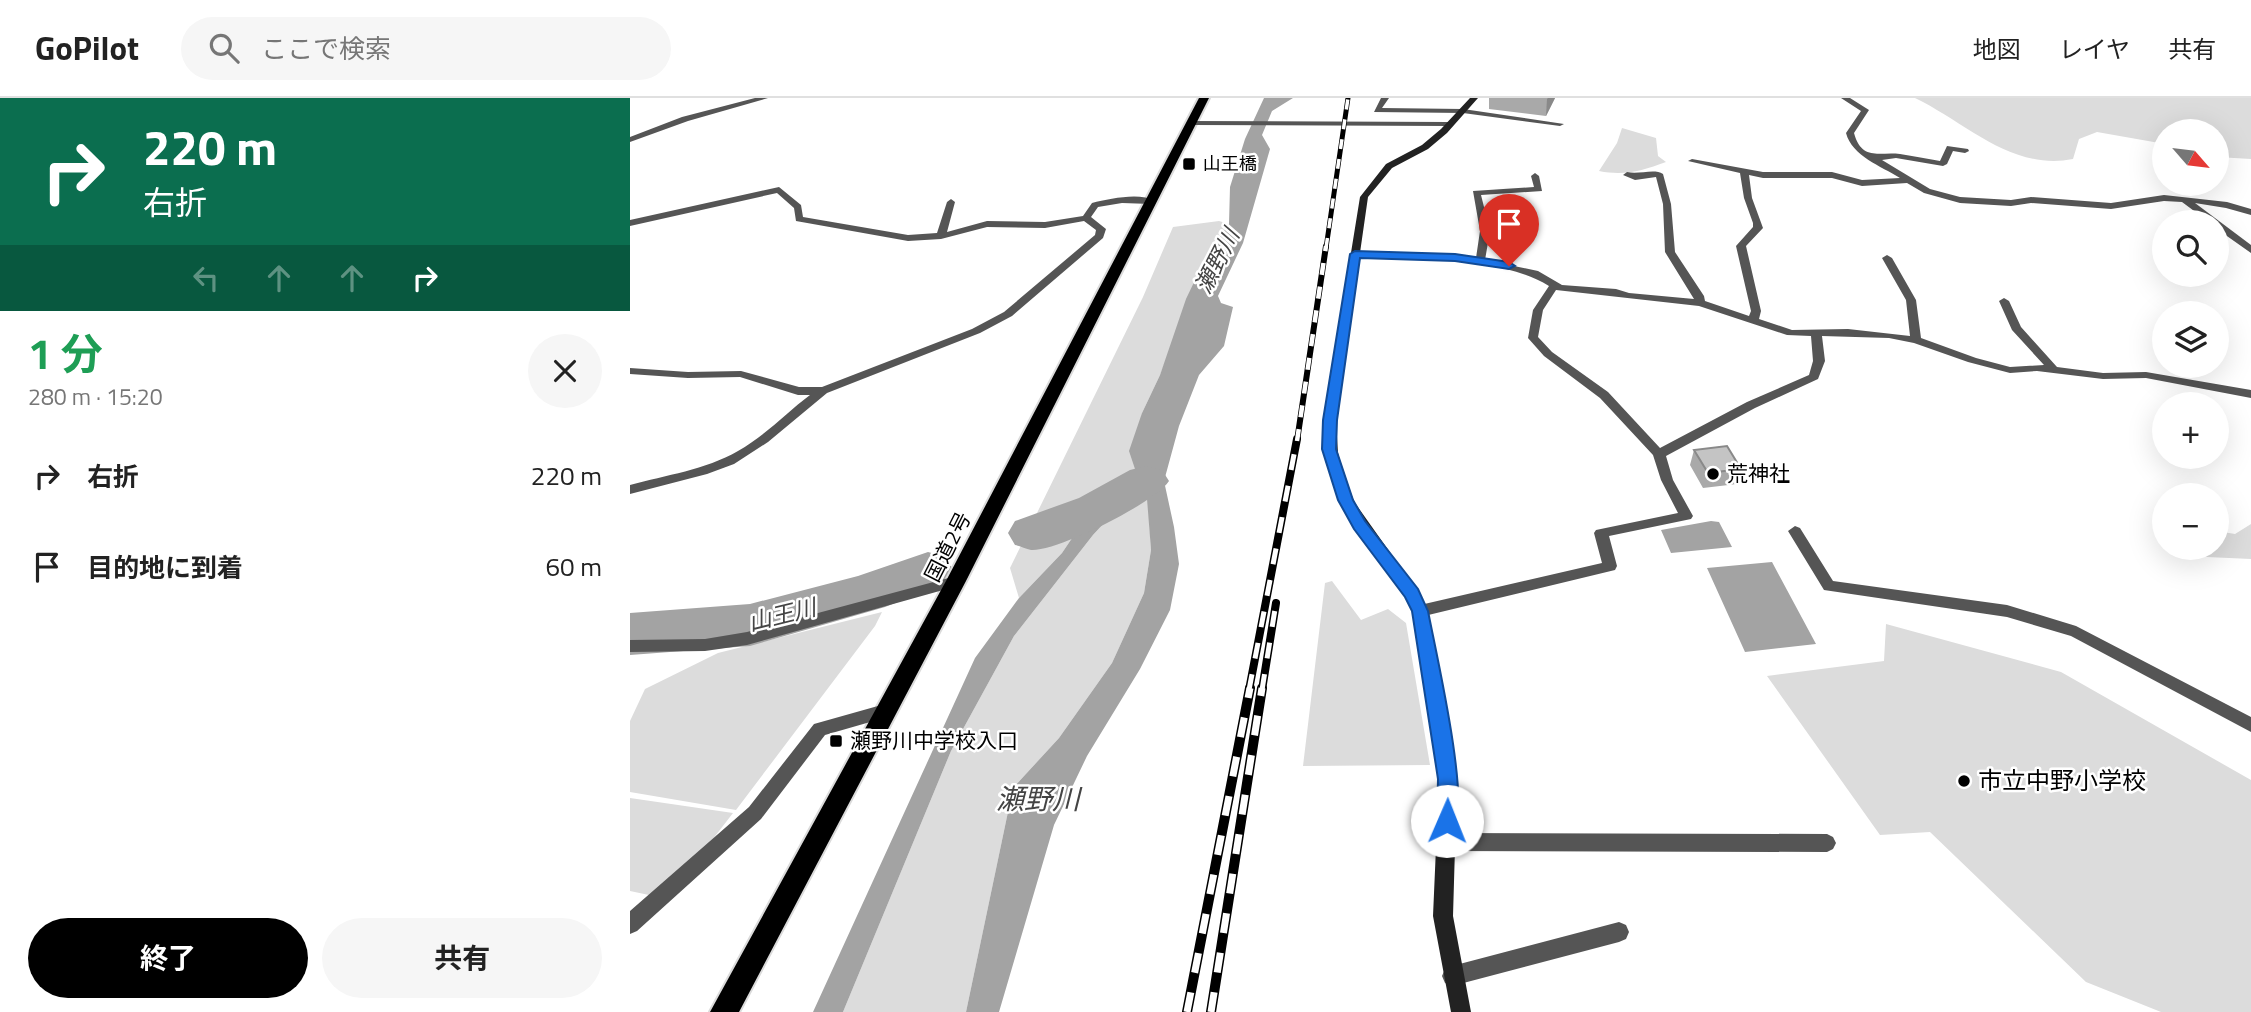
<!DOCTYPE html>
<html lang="ja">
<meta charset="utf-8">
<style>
body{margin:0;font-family:"Titillium Web","Noto Sans JP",sans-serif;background:#f6f6f6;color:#222;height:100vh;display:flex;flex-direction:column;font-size:26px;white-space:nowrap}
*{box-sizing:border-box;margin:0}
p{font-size:23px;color:#767676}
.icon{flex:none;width:38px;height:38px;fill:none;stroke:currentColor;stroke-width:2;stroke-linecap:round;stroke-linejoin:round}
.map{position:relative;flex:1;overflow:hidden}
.side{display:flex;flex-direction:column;background:#fff;width:630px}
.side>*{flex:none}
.guide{background:#0b6e4f;color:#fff;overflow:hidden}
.needle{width:46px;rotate:118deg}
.fabs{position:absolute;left:1522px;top:21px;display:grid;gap:14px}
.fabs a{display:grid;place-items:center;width:77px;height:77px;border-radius:50%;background:#fff;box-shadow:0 7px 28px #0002;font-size:35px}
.pin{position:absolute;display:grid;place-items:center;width:60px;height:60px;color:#fff;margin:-72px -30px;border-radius:50% 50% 50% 0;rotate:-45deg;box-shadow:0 0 7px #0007}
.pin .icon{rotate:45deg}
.me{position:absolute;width:77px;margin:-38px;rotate:1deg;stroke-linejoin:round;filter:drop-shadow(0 0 5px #0008)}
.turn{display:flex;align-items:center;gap:24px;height:147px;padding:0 28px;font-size:32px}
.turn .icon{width:91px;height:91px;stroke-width:2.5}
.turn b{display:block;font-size:49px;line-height:60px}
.lanes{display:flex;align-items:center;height:66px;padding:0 28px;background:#0003;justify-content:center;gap:35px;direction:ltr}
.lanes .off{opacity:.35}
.round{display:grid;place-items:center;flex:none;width:74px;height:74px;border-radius:37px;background:#f6f6f6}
.headline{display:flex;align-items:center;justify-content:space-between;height:119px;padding:0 28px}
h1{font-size:42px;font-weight:700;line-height:52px;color:#1e9e55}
.button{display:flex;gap:14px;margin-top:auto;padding:14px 28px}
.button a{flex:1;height:80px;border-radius:42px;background:#000;color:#fff;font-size:28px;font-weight:700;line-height:80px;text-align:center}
.button a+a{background:#f6f6f6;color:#222}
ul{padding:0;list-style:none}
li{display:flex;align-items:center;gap:21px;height:91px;padding:0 28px}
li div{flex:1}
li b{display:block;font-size:26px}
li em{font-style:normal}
header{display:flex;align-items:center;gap:42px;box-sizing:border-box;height:98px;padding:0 35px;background:#fff;border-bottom:2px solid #e0e0e0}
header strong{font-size:33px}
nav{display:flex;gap:38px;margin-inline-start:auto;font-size:24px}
.search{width:490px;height:63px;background:#f6f6f6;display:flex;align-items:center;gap:18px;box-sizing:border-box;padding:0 24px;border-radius:38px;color:#767676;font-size:26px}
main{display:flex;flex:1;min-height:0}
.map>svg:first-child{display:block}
.green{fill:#dcdcdc}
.water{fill:#a3a3a3}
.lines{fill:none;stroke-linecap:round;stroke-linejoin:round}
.river{fill:#a3a3a3;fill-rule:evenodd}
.trunk-casing{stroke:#dbdbdb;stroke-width:4}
.minor{fill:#555;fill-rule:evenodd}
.tertiary{fill:#555;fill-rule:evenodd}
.secondary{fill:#222;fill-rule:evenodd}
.trunk{fill:#000;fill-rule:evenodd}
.rail-far3-casing{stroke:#000;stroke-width:5}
.rail-far2-casing{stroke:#000;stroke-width:6}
.rail-far1-casing{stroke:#000;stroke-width:8}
.rail-casing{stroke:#000;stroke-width:10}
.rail-far3{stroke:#fff;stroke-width:3.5;stroke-dasharray:10;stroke-linecap:butt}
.rail-far2{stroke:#fff;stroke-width:4.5;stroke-dasharray:12;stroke-linecap:butt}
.rail-far1{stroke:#fff;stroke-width:5;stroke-dasharray:16;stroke-linecap:butt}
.rail{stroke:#fff;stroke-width:7;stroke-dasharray:20;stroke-linecap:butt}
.wall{fill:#a9a9a9}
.shaded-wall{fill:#898989}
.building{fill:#c4c4c4;stroke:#898989;stroke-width:2}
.route{fill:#1a73e8;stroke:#114b97;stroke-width:2}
.poi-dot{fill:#000;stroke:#fff;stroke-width:2.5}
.labels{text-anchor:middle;stroke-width:5;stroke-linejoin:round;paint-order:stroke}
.far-poi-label{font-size:18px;fill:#000;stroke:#fff;text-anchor:start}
.poi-label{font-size:21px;fill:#000;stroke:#fff;text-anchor:start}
.street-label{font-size:21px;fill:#000;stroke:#fff}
.water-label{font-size:23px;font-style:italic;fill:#444;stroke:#fff}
.near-poi-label{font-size:24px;fill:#000;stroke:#fff;text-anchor:start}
.near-water-label{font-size:28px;font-style:italic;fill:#444;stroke:#fff}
</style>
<header>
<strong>GoPilot</strong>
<div class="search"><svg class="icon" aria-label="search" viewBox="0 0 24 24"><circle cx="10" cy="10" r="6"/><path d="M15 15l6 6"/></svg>ここで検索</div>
<nav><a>地図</a><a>レイヤ</a><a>共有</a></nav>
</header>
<main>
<section class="side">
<div class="guide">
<div class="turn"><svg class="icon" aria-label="right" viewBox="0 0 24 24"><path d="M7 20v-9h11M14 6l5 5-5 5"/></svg><div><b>220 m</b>右折</div></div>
<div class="lanes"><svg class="icon off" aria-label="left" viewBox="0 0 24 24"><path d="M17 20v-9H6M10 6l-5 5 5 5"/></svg><svg class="icon off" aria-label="ahead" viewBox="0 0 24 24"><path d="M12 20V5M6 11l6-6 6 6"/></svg><svg class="icon off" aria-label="ahead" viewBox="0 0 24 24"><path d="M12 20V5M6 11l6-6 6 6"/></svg><svg class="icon" aria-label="right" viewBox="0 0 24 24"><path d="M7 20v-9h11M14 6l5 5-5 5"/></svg></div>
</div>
<div class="headline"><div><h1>1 分</h1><p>280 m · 15:20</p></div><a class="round"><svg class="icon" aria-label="close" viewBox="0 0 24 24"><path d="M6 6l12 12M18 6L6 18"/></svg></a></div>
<ul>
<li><svg class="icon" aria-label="right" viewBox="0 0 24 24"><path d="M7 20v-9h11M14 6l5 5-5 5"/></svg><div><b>右折</b></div><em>220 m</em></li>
<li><svg class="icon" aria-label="arrive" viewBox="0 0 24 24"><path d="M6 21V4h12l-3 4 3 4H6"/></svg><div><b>目的地に到着</b></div><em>60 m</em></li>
</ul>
<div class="button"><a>終了</a><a>共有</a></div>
</section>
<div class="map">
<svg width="1621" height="914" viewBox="0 0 1621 914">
<rect width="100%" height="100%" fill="#fff"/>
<path class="green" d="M1285,0h336v61l-34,-2v-26h-52v13l-68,-12 -18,7 -6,20c-62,12 -106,-36 -158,-61z
M992,30l34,10 2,18 8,6c-24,9 -42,14 -67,9l18,-28z
M589,123l10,3 -21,29 -48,122 -18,38 -6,56 -14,17 -27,18 -33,49 -43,45 -9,-30 133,-271 30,-70z
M517,387l4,65 -7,43 -32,70 -53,75 -46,50 -47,224h-123l108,-261 63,-115 79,-101 37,-40z
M1621,426v35l-44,-2 -25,-9h35v-17l18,3z
M702,483l29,39 27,-11 18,14 24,142 -127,1 22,-183z
M252,514l-7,14 -139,184 -106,-18v-71l15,-32 73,-36z
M1256,526l175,48 190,108v232h-90l-75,-30 -156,-150 -50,3 -113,-159 117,-15z
M0,700l103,15 -24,31 -60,51 -19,-4z"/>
<path class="water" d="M634,0h29l-21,13 -10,24 8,14 -27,94 -25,53 3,7 12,4 -9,39 -25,29 -20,51 -15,55 10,46 5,37 -9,46 -30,59 -53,87 -33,69 -55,187h-33l47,-224 46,-50 53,-75 32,-70 7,-43 -5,-64 -16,9 -37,40 -79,101 -63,115 -108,261h-30l162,-354 44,-60 43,-45 33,-49 27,-18 13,-17 -6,-18 13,-38 18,-38 26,-76 22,-46 21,-29 1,-37 15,-48z
M1081,423l8,1 13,25 -61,6 -10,-23z
M1142,464l44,82 -71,8 -38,-84z"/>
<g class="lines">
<path class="river" d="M516,368l16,4 7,11c-14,22 -113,71 -138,69 -5,-1 -11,-4 -16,-5l-7,-12 7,-12 64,-23 51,-28z
M298,454l18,5 7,13 -7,13 -61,24 -135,39 -120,9v-42l120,-9 108,-28z"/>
<defs>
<path id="trunk" d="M569,0h10l-243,483 -227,431h-29l236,-431z"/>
</defs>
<use href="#trunk" class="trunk-casing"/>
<path class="minor" d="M125,0h13l-80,23 -58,21v-5l52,-20z
M751,0h8l-7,10 81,1 101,15 -4,2 -97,-13 -89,-1z
M1211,0h9l19,12 -15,23c8,29 26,18 46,21 14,2 27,5 40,7l7,-15 21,3 1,2 -4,2 -12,-2 -6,13 -4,2 -47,-8 -14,2 48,29 30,8 51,3 20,-3 80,6 53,-8 63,7 24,7v6l-25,-7 -31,-5 56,42v8l-34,-24v-7h-8l-27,-20 -18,-1 -53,8 -80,-6 -20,3 -51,-3 -36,-10 -17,-10 -45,3 -30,-8h-69l-14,-3 3,23 11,30 -17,18 15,65 -2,8 33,11 56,-1 62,7 -4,-36 -24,-42 5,-3 5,3 24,42 5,38 55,20 34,9 34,-2 -32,-35 -13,-29 5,-3 5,3 12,26 36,40 46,6 43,-1 105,18v8l-105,-20 -43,1 -66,-8 -27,2 -42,-11 -54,-19 -25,-5 -67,-2 3,25 -7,18 -63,29 -89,48 7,24 20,36 -2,3 -82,17 8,30 -2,4 -195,47 -5,-2 -2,-4 2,-4 5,-2 182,-42 -8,-30 2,-3 82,-17 -17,-33 -8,-25 -53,-57 -56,-42 -16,-18 5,-28 16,-24c-52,-31 -134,-27 -194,-29l-3,-1v-4l103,3 21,3 4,-27 -7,-40 61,-4 -3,-11 4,-3 4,3 3,15 -61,4 9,36 -5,29 53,11 24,14 54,4 13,4 65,6 -29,-47 -2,-48 -7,-27 -21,3 -12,-5 4,-3c12,3 27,-4 36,2l8,30 4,48 29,44 1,5 44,15 2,-5 -15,-65 17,-19v-4l-9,-25 -4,-25 -52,-12 4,-2 71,13h69l30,8 38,-2c-19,-12 -48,-22 -54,-45l15,-22zM926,192l143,16 88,29 24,1 2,25 -4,14 -62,27 -87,46 -52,-56 -56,-40 -14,-15 5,-27z
M149,89l22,18 2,12 105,18 29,-2 10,-31 4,-3 4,3 -8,30 40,-11 58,1 38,-6 9,-13c18,-4 47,-11 63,-2l-4,3 -29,-1 -24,4 -7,10 15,12 -3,9 -91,78 -32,17 -153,60 -59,49 -34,22 -27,10 -77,20v-9c36,-10 75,-15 108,-34 27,-15 48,-38 72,-56h-12l-58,-18 -52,1 -58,-4v-6l58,4 53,-1 58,16h23l150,-58 32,-17 91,-77 1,-5 -12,-9 -39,7 -58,-1 -46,12 -33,2 -112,-20 -2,-13 -17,-15 -147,33v-6z
M1165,428l5,2 33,53 174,24 69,21 175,91v15l-180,-96 -64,-19 -183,-27 -36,-59z
M326,478l5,1 2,4 -2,4 -214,60 -42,6 -75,1v-12l75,-1 42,-7z
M255,606l6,2 2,5 -2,5 -66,19 -64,84 -124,112 -7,3v-23l119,-104 65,-83z
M817,735l380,1 6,3 3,6 -3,6 -6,3 -380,-1 -6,-3 -3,-6 3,-6z
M989,824l7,3 3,7 -3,7 -7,3 -167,44 -7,-3 -3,-7 3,-7 7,-3z"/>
<path class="tertiary" d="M558,23l261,1 4,2 -4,2 -258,-1 -4,-2z"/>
<path class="secondary" d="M840,0h8l-31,35 -19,16 -36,19 -24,29 -32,223 2,33 7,27 10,23 56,79 16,29 30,168 -4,137 18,96h-20l-18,-96 6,-137 -26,-168c-24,-45 -65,-83 -81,-131 -6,-20 -7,-40 -8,-60l36,-223 26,-33 36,-19 19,-16z"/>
<use href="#trunk" class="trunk"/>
<defs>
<path id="rail-far3" d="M696,150l22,-150"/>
<path id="rail-far2" d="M667,343l29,-195"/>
<path id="rail-far1" d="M619,592l48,-251
M632,592l14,-87"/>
<path id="rail" d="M557,914l63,-324
M581,914l51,-324"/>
</defs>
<use href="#rail-far3" class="rail-far3-casing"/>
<use href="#rail-far2" class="rail-far2-casing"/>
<use href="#rail-far1" class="rail-far1-casing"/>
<use href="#rail" class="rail-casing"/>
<use href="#rail-far3" class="rail-far3"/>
<use href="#rail-far2" class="rail-far2"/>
<use href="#rail-far1" class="rail-far1"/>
<use href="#rail" class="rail"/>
</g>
<path class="wall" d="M859,0h66l-9,18 -57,-7z
M1064,352l47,19 -4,15 -34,4 -13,-23z"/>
<path class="shaded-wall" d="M918,0h7l-9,18 1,-17z"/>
<path class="building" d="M1097,348l14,23 -33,4 -14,-23z"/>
<path class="route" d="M725,153l100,3 54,8 6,4 -6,3 -54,-8 -95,-3 -23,162 -1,29 17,51 12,21 53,68 10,22c8,42 41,184 27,217l-8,2 -7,-2 -3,-7 1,-42 -26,-168 -7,-14 -51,-68 -16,-29 -16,-51 1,-29 27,-166z"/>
<g class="poi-dot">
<rect x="552" y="59" width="14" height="14" rx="3.5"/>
<circle cx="1083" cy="376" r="7"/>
<rect x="199" y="636" width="14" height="14" rx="3.5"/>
<circle cx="1334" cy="683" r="7"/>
</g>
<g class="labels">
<g class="far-poi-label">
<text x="573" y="72">山王橋</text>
</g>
<g class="poi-label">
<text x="1097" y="383">荒神社</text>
<text x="220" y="650">瀬野川中学校入口</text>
</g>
<g class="street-label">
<text transform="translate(318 449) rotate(-63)" y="7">国道2号</text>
</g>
<g class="water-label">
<text transform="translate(587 163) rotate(-63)" y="8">瀬野川</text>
<text transform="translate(152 517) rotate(-14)" y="8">山王川</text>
</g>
<g class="near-poi-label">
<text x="1348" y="691">市立中野小学校</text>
</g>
<g class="near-water-label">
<text x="408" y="711">瀬野川</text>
</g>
</g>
</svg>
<div class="fabs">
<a><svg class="needle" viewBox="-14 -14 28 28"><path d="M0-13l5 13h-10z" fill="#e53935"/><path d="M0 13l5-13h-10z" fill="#767676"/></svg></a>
<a><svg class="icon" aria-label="search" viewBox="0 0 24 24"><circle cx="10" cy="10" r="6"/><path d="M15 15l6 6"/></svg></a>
<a><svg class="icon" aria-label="layers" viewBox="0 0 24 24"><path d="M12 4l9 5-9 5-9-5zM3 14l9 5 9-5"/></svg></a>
<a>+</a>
<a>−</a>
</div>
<div class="pin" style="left:879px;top:168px;background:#d93025"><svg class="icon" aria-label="arrive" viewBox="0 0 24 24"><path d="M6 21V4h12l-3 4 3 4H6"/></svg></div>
<svg class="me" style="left:817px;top:723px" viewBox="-20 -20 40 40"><circle r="19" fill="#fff"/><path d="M0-13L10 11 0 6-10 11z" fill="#1a73e8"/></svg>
</div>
</main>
